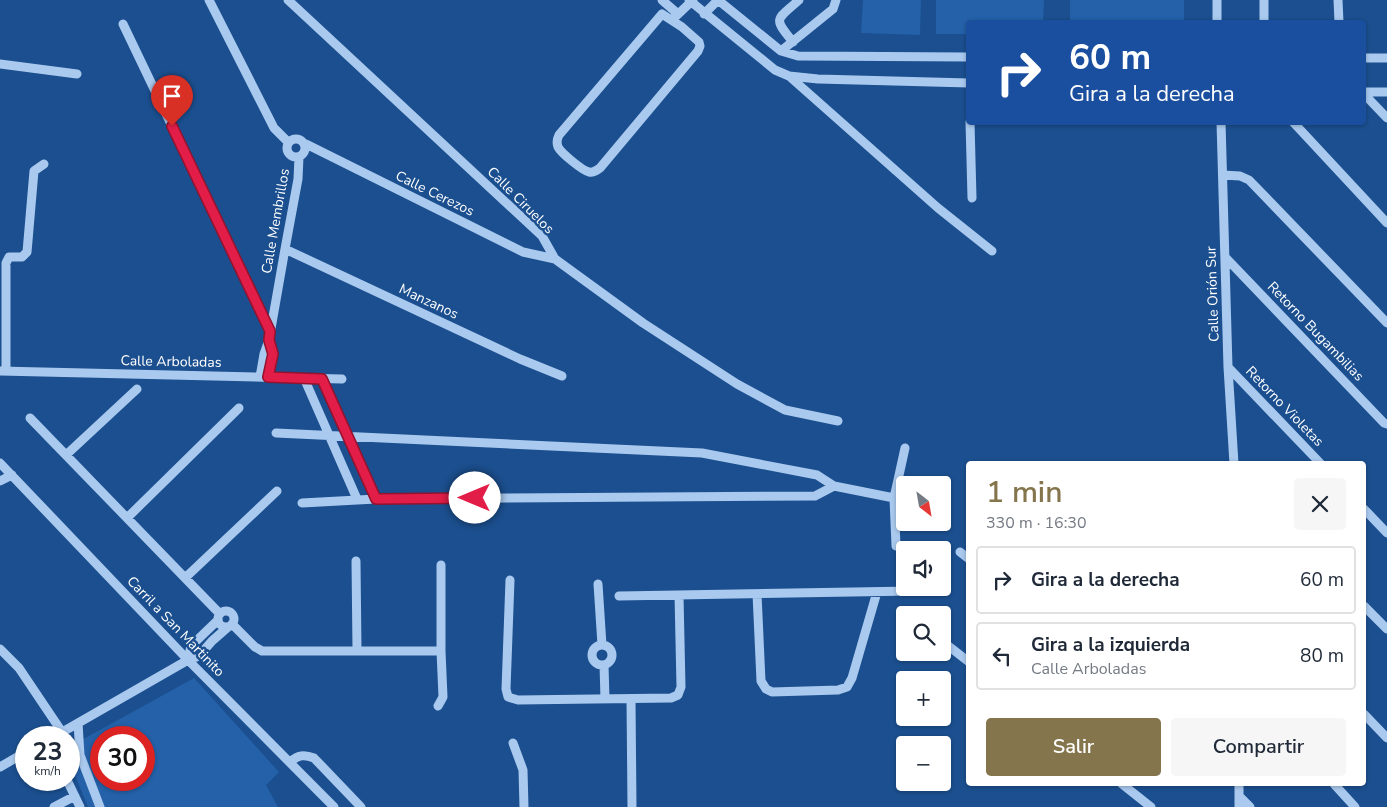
<!DOCTYPE html>
<html lang="es">
<meta charset="utf-8">
<style>
body{margin:0;font-family:"Nunito Sans",sans-serif;background:#f6f6f7;color:#1f2937;height:100vh;display:flex;flex-direction:column;font-size:19px;white-space:nowrap}
*{box-sizing:border-box;margin:0}
p{font-size:16px;color:#747a83}
.icon{flex:none;width:28px;height:28px;fill:none;stroke:currentColor;stroke-width:2;stroke-linecap:round;stroke-linejoin:round}
.map{position:relative;flex:1;overflow:hidden}
.side{position:absolute;left:966px;top:461px;width:400px;height:325px;display:flex;flex-direction:column;background:#fff;border-radius:5px;box-shadow:0 1px 4px #0004}
.side>*{flex:none}
.top-card{position:absolute;left:966px;top:20px;width:400px;height:105px;border-radius:5px;box-shadow:0 1px 4px #0004;background:#1a4fa0;color:#fff;overflow:hidden}
.needle{width:32px;rotate:149deg}
.fabs{position:absolute;left:896px;top:476px;display:grid;gap:10px}
.fabs a{display:grid;place-items:center;width:55px;height:55px;border-radius:5px;background:#fff;box-shadow:0 1px 4px #0004;font-size:25px}
.speed{position:absolute;left:15px;top:726px;display:flex;gap:10px;font-size:25px;font-weight:700;text-align:center}
.speed>*{display:grid;place-content:center;width:65px;height:65px;border-radius:50%;background:#fff;box-shadow:0 1px 4px #0004;line-height:1}
.speed small{font-size:12px;font-weight:400}
.speed .limit{border:8px solid #d22;background:#fff;color:#111}
.pin{position:absolute;display:grid;place-items:center;width:42px;height:42px;color:#fff;margin:-51px -21px;border-radius:50% 50% 50% 0;rotate:-45deg;box-shadow:0 0 5px #0007}
.pin .icon{rotate:45deg}
.me{position:absolute;width:55px;margin:-28px;rotate:270deg;stroke-linejoin:round;filter:drop-shadow(0 0 4px #0008)}
.turn{display:flex;align-items:center;gap:18px;height:105px;padding:0 20px;font-size:22px}
.turn .icon{width:65px;height:65px;stroke-width:2.5}
.turn b{display:block;font-size:35px;line-height:42px}
.round{display:grid;place-items:center;flex:none;width:52px;height:52px;border-radius:5px;background:#f6f6f7}
.summary{display:flex;align-items:center;justify-content:space-between;height:85px;padding:0 20px}
h1{font-size:30px;font-weight:600;line-height:38px;color:#84754c}
.primary-button{display:flex;gap:10px;margin-top:auto;padding:10px 20px}
.primary-button a{flex:1;height:58px;border-radius:5px;background:#84754c;color:#fff;font-size:20px;font-weight:600;line-height:58px;text-align:center}
.primary-button a+a{background:#f6f6f7;color:#1f2937}
ul{padding:0;list-style:none}
li{display:flex;align-items:center;gap:15px;height:68px;margin:0 10px 8px;padding:0 10px;border:2px solid #e0e1e3;border-radius:5px}
li div{flex:1}
li b{display:block;font-size:19px}
li em{font-style:normal}
.map>svg:first-child{display:block}
.green{fill:#2461a8;fill-rule:evenodd}
.lines{fill:none;stroke-linecap:round;stroke-linejoin:round}
.minor{stroke:#a9c9ee;stroke-width:9}
.route-casing{stroke:#92132f;stroke-width:12}
.route{stroke:#e11d48;stroke-width:9}
.labels{text-anchor:middle;stroke-width:5;stroke-linejoin:round;paint-order:stroke}
.street-label{font-size:14px;fill:#fff;stroke:#1b4f8f}
</style>
<div class="map">
<svg width="1387" height="807" viewBox="0 0 1387 807">
<rect width="100%" height="100%" fill="#1b4f8f"/>
<path class="green" d="M863,0h58l-1,35 -59,-2z
M936,0h108l-1,22h-74v12h-33z
M1070,0h114v22h-114z
M194,678l85,94 -13,13 12,22h-190l-19,-46v-14zM101,738h43v42h-43z"/>
<g class="lines">
<path class="minor" d="M209,0l65,128 14,14
M288,0l254,236 13,23 88,64 94,61 48,26 53,11
M662,0l16,14
M689,0l86,70 14,6 29,3 151,4
M718,0l63,51 17,5 171,1
M1217,0v22
M1264,0v22
M1338,0l1,22
M662,14l20,13 17,15 1,4 -2,5 -98,117c-3,2 -6,5 -11,4 -6,-1 -28,-19 -31,-25 -2,-5 -1,-8 1,-12z
M704,14l14,-14
M672,20l21,-20
M123,24l147,307
M793,42c-21,-25 -16,-22 6,-42
M781,51l52,-42 3,-9
M1364,58h23
M0,64l77,10
M789,76l149,132 54,43
M1364,92h23
M1364,94l23,24
M970,122l2,76
M1221,122l7,245 6,97
M1293,122l94,101
M287 148a9 9 0 1 1 18 0a9 9 0 1 1-18 0Z
M306,144l217,108 32,7
M1223,175l17,1 9,4 138,143
M285,249l235,110 42,17
M1225,257l159,166 3,1
M1228,367l93,97
M0,371l342,8
M6,371v-108l3,-6h13l5,-5 7,-81 10,-7
M260,377l4,-23 5,-14 16,-91 13,-70 1,-22
M268,377l5,-23 -4,-14
M304,378l53,121
M322,379l54,120
M30,418l190,196
M276,433l426,20 115,22 17,11 60,12
M66,455l71,-66
M0,463l188,197 146,147
M0,481l12,-6
M302,503l74,-4 439,-3 19,-10
M1364,509l23,24
M127,518l112,-110
M896,546l-2,-48 11,-50
M960,552l9,7
M356,561l1,89
M185,578l92,-87
M510,580l-4,109 2,8 10,3 153,-2 7,-3 3,-8 -2,-92
M598,584l4,61
M757,594l4,87 5,8 6,3 66,-2 9,-3 5,-9 25,-86
M619,596l294,-5
M1364,606l23,23
M218 619a8 8 0 1 1 16 0a8 8 0 1 1-16 0Z
M232,624l23,23 7,4h179
M942,641l27,21
M592 655a10 10 0 1 1 20 0a10 10 0 1 1-20 0Z
M0,649l19,19 43,64
M188,660l3,-14 27,-26
M604,665l1,34
M631,699l1,108
M438,706l5,-9 -2,-46v-86
M1364,714l23,24
M78,723l2,32 20,52
M52,738l136,-78 11,-4 13,-15 16,-14
M513,743l10,27 1,37
M290,762c8,-7 14,-8 24,-4l47,49
M0,767l26,-15
M67,780l13,27
M1122,784l29,23
M1334,784l21,23
M1239,796l11,11
M54,807l21,-11
M1239,807v-23"/>
</g>
<g class="lines">
<defs>
<path id="route" d="M172,126l98,205 -1,9 4,14 -5,23 54,2 54,120 99,-1"/>
</defs>
<use href="#route" class="route-casing"/>
<use href="#route" class="route"/>
</g>
<g class="labels">
<g class="street-label">
<text transform="translate(435 193) rotate(26)" y="5">Calle Cerezos</text>
<text transform="translate(521 200) rotate(45)" y="5">Calle Ciruelos</text>
<text transform="translate(275 221) rotate(-80)" y="5">Calle Membrillos</text>
<text transform="translate(1212 294) rotate(-92)" y="5">Calle Orión Sur</text>
<text transform="translate(429 301) rotate(25)" y="5">Manzanos</text>
<text transform="translate(1316 331) rotate(46)" y="5">Retorno Bugambilias</text>
<text transform="translate(171 361) rotate(1)" y="5">Calle Arboladas</text>
<text transform="translate(1285 406) rotate(46)" y="5">Retorno Violetas</text>
<text transform="translate(176 626) rotate(46)" y="5">Carril a San Martinito</text>
</g>
</g>
</svg>
<div class="fabs">
<a><svg class="needle" viewBox="-14 -14 28 28"><path d="M0-13l5 13h-10z" fill="#e53935"/><path d="M0 13l5-13h-10z" fill="#747a83"/></svg></a>
<a><svg class="icon" aria-label="sound" viewBox="0 0 24 24"><path d="M4 9h4l5-4v14l-5-4H4zM17 9q2 3 0 6"/></svg></a>
<a><svg class="icon" aria-label="search" viewBox="0 0 24 24"><circle cx="10" cy="10" r="6"/><path d="M15 15l6 6"/></svg></a>
<a>+</a>
<a>−</a>
</div>
<div class="speed"><div>23<small>km/h</small></div><div class="limit">30</div></div>
<div class="pin" style="left:172px;top:126px;background:#d93025"><svg class="icon" aria-label="arrive" viewBox="0 0 24 24"><path d="M6 21V4h12l-3 4 3 4H6"/></svg></div>
<svg class="me" style="left:475px;top:498px" viewBox="-20 -20 40 40"><circle r="19" fill="#fff"/><path d="M0-13L10 11 0 6-10 11z" fill="#e11d48"/></svg>
<div class="top-card">
<div class="turn"><svg class="icon" aria-label="right" viewBox="0 0 24 24"><path d="M7 20v-9h11M14 6l5 5-5 5"/></svg><div><b>60 m</b>Gira a la derecha</div></div>
</div>
<section class="side">
<div class="summary"><div><h1>1 min</h1><p>330 m · 16:30</p></div><a class="round"><svg class="icon" aria-label="close" viewBox="0 0 24 24"><path d="M6 6l12 12M18 6L6 18"/></svg></a></div>
<ul>
<li><svg class="icon" aria-label="right" viewBox="0 0 24 24"><path d="M7 20v-9h11M14 6l5 5-5 5"/></svg><div><b>Gira a la derecha</b></div><em>60 m</em></li>
<li><svg class="icon" aria-label="left" viewBox="0 0 24 24"><path d="M17 20v-9H6M10 6l-5 5 5 5"/></svg><div><b>Gira a la izquierda</b><p>Calle Arboladas</p></div><em>80 m</em></li>
</ul>
<div class="primary-button"><a>Salir</a><a>Compartir</a></div>
</section>
</div>
